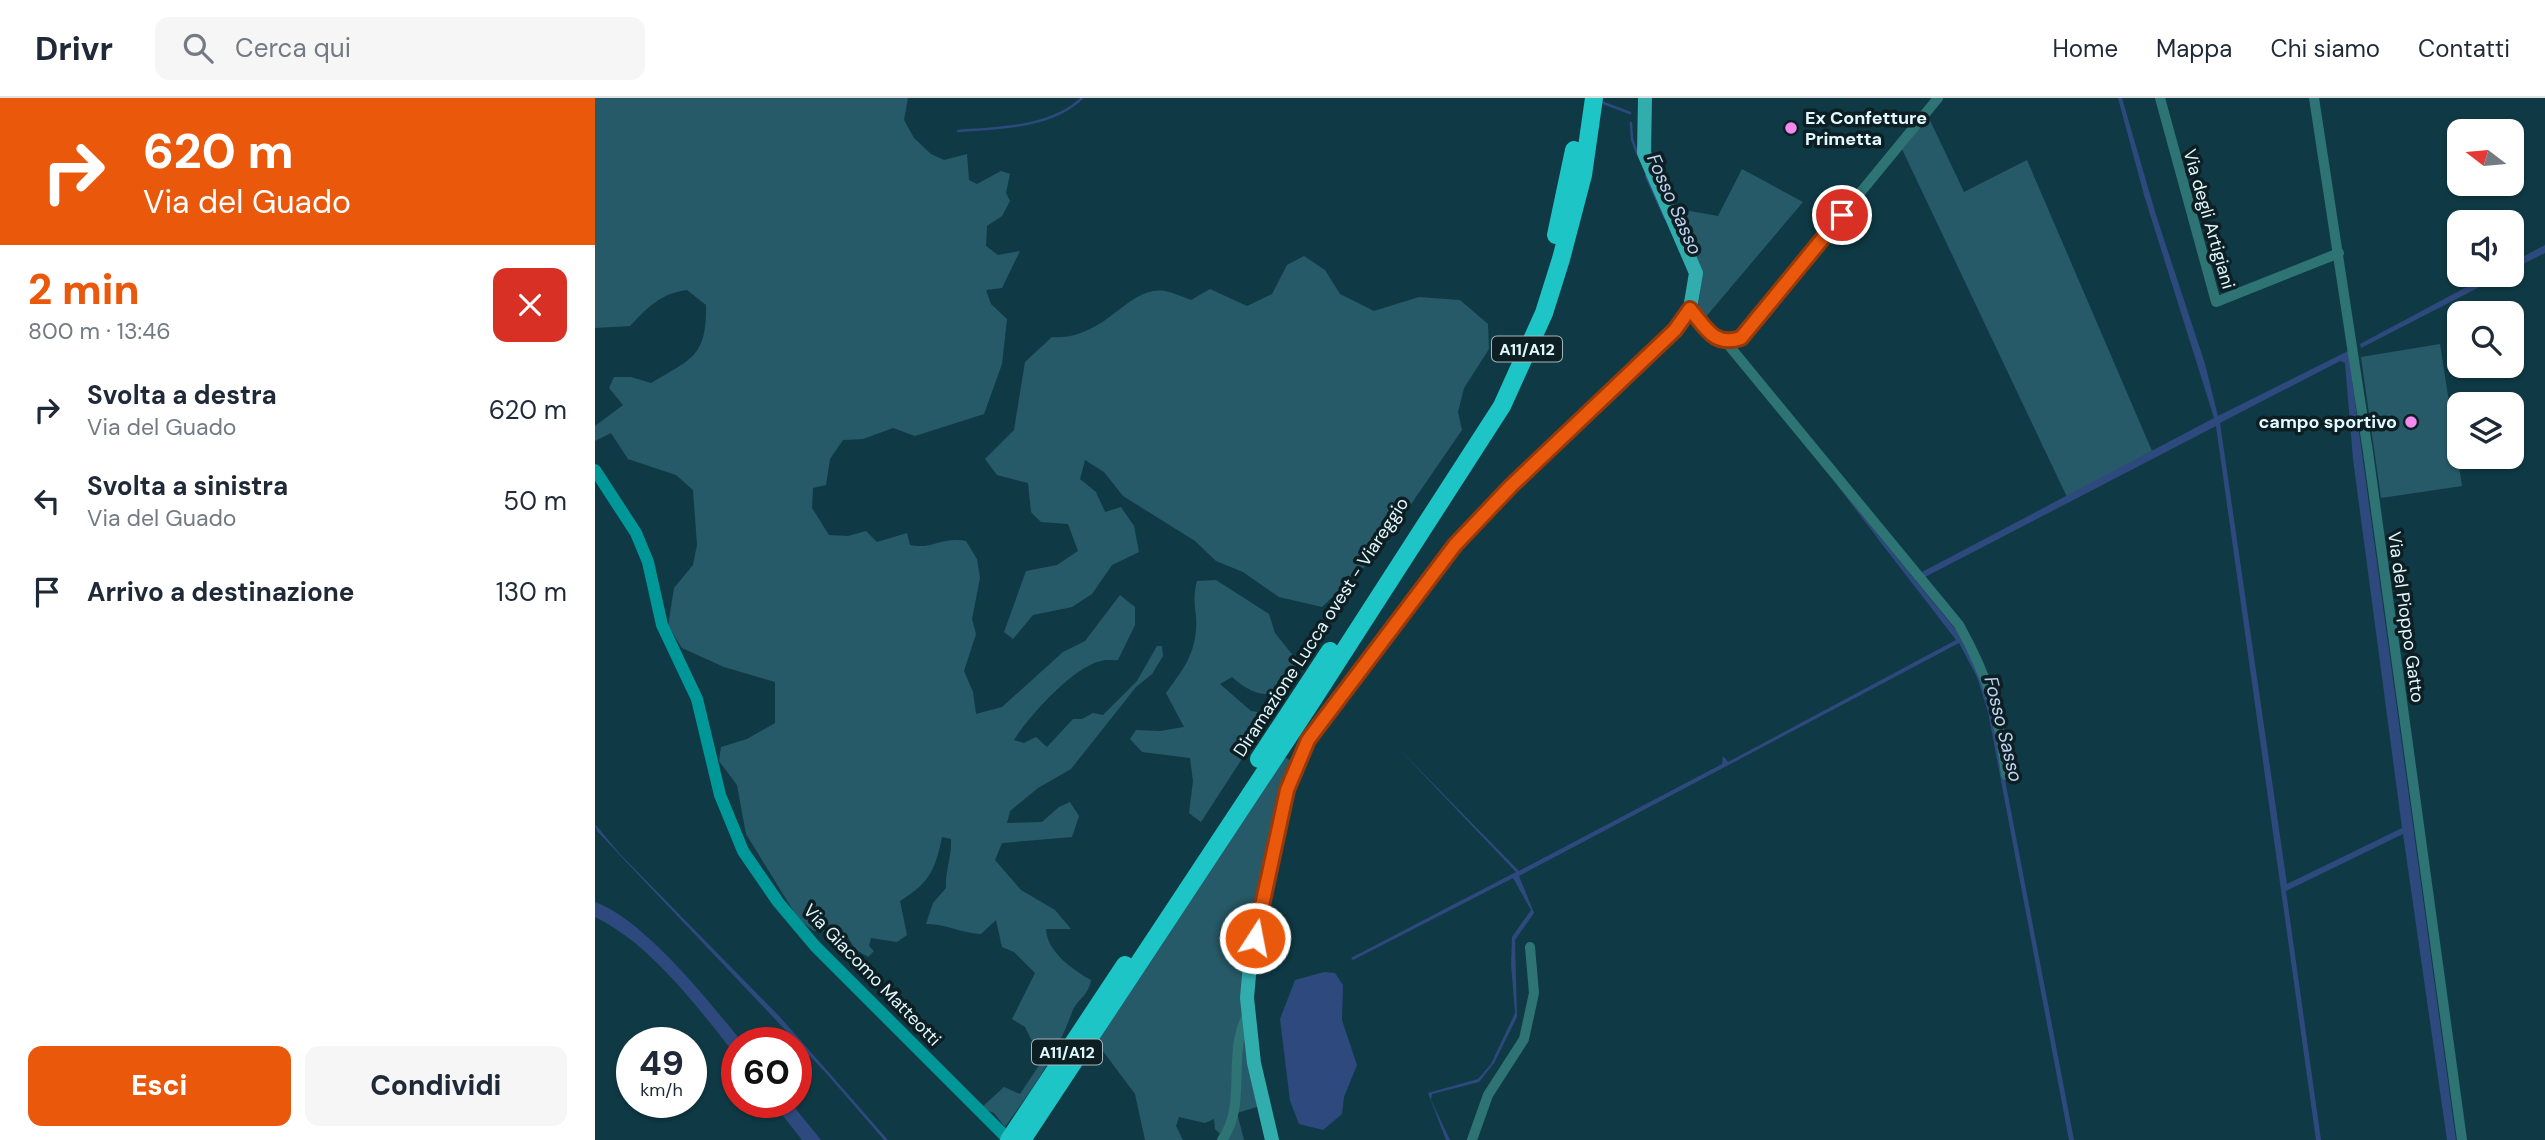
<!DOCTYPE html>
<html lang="it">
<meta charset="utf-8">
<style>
body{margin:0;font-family:"DM Sans",sans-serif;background:#f6f6f7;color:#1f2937;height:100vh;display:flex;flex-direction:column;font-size:26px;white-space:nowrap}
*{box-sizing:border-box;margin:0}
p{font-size:23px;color:#747a83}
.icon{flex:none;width:38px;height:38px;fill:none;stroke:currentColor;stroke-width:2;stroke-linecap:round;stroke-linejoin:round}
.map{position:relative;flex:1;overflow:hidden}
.panel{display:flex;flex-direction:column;background:#fff;width:595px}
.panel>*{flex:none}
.banner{background:#ea580c;color:#fff;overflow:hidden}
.needle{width:46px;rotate:286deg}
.fabs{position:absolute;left:1852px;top:21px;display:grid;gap:14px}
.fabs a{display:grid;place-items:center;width:77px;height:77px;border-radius:14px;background:#fff;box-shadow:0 2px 5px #0004;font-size:35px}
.speed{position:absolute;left:21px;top:929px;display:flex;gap:14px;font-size:35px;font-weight:700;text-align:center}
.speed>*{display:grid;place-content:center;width:91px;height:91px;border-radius:50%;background:#fff;box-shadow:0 2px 5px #0004;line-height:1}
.speed small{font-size:18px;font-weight:400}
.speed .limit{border:10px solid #d22;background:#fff;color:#111}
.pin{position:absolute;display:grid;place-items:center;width:60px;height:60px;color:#fff;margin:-30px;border:4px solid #fff;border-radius:50%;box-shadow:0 2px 7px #0007}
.me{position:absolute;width:77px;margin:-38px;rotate:11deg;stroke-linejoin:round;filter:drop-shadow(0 0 5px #0008)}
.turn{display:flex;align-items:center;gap:24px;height:147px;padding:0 28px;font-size:32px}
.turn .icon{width:91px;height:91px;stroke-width:2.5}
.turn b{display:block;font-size:49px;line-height:60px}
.round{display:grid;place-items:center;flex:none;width:74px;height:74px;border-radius:14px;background:#f6f6f7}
.head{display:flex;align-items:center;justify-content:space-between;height:119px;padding:0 28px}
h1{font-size:42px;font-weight:800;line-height:52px;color:#ea580c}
.primary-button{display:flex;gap:14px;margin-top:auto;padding:14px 28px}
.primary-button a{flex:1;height:80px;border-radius:14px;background:#ea580c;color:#fff;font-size:28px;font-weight:800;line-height:80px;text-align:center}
.primary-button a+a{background:#f6f6f7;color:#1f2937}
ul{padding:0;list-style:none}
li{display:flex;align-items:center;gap:21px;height:91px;padding:0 28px}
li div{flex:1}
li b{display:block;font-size:26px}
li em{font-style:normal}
header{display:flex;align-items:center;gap:42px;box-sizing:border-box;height:98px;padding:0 35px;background:#fff;border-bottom:2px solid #e0e1e3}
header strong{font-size:33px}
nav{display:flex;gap:38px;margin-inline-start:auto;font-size:24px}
.search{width:490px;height:63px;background:#f6f6f7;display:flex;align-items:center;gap:18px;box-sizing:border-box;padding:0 24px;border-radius:14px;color:#747a83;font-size:26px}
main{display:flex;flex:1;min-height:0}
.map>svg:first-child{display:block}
.green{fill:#275a68}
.water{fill:#2e497e;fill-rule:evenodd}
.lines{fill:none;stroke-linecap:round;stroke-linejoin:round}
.stream{stroke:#2e497e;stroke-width:2.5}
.minor{stroke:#2e7474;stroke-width:10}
.secondary{stroke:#009798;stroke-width:12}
.primary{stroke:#31adae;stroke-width:14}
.motorway{stroke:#1dc5c6;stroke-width:18}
.motorway-bridge{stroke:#1dc5c6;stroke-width:18}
.route-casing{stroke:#983908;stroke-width:18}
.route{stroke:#ea580c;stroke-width:12}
.poi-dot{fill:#f489f0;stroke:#0e1f23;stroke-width:2.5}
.labels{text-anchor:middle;stroke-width:7;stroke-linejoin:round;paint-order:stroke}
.shield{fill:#0e1f23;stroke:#a2b7bd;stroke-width:2}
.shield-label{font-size:16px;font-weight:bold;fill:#e2f8ff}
.poi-label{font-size:18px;font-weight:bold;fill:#e2f8ff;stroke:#0e1f23;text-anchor:start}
.street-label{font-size:18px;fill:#e2f8ff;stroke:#0e1f23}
.water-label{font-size:19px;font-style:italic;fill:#c0d2f3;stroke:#0e1f23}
</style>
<header>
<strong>Drivr</strong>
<div class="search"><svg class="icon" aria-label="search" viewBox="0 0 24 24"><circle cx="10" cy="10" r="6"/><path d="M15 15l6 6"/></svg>Cerca qui</div>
<nav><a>Home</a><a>Mappa</a><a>Chi siamo</a><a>Contatti</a></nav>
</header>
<main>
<section class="panel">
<div class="banner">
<div class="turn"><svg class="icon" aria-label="right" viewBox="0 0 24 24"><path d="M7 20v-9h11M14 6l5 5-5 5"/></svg><div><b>620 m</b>Via del Guado</div></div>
</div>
<div class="head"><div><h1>2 min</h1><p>800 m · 13:46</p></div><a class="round" style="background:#d93025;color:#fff"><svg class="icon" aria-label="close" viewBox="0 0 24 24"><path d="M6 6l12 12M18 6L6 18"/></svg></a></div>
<ul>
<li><svg class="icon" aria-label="right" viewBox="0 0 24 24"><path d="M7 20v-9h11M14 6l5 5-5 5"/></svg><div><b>Svolta a destra</b><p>Via del Guado</p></div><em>620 m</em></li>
<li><svg class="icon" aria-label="left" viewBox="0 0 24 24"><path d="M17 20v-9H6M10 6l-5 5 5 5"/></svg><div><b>Svolta a sinistra</b><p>Via del Guado</p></div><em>50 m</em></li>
<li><svg class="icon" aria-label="arrive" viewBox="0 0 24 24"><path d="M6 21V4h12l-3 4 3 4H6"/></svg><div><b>Arrivo a destinazione</b></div><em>130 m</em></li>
</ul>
<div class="primary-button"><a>Esci</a><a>Condividi</a></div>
</section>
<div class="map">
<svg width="1950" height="1042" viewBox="0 0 1950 1042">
<rect width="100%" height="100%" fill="#0f3a45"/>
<path class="green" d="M0,0h313l-4,22 10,18 17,16 13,6 23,-6 2,26 8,4 24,-13 9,3 -4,19 4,8 -8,15 -15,10 -1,20 12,9 22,-4 -18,37 -16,2 5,14 16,15 -5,45 -18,50 -69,22 -22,-8 -30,11 -20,1 -13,19 -4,26 -13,3 -1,20 17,27 19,1 18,-5 11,11 30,-9 3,12c23,5 31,-9 56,-4l11,18 3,19 -8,41 4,15 -12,37 9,21 3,22 26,-7 61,-55 22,-11 35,-46 15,12v18l-17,35c-5,1 -12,-1 -17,1 -27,5 -73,56 -87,79l10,3 12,-6 11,10 26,-28h9l11,-6 10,2 34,-34 20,-35h5l1,10 -11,18 -16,13 -65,82 -33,19 -28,23 -3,12 35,-1 17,-15 11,-5 9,14 -7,21 -70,6 -7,17 26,30 34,20 16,19h-25c1,23 27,41 45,51 -3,17 -14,19 -19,32 -15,43 -40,77 -67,115l-11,-14 -13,-5 23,-21 16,7 22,-33 -17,-34 -13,-8 23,-46 -21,-21 -12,-5 -6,-27 -15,14c-21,-1 -36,-11 -55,-10l7,-21 13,-15c-1,-17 6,-32 5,-49l-9,-2c-7,34 -13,46 -42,64l7,34 -10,7 -26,-4 -2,8 5,5 -6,6 -13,-8 -9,-15 -32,-3 -15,-11 -53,-86 -9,-49 -18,-24 2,-14 26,-8 28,-16v-41l-51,-15 -42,-19 -14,-22 6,-38 19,-23 4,-20 -4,-55 -17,-15 -48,-16 -17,-26 -16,8v-15l28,-21 -14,-17 5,-11h17l20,6c40,-24 56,-26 55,-78l-19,-15c-26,3 -40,18 -57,36l-35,2z
M1332,16l37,78 63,-32 125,291 -85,46 -166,-350z
M1147,71l61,33 -99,117 -8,-6c13,-42 -6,-67 -23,-105l45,8z
M709,158l21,14 15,24 34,17 45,-14 41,3 28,24 1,25 -25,39 -6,24 4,18 -88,128 -52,49 -43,-10 -36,-25 -27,-11 -21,-20 -72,-45 -19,-24 -19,-12 -5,19 16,13 9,20 16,-5 13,19 5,26 -27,13 -20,29 -20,13 -39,8 -20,24 -9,-7 22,-61 31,-6 21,-14 -10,-27 -27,-2 -10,-10 -3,-29 -31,-8 -12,-16 29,-29 11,-68 27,-25c54,4 75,-52 113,-46 9,2 18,6 26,9l19,-11 37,17 25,-12 15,-29z
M1845,246l22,142 -81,12 -20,-141z
M621,482l53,34 6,19 24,30 -15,30c-23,4 -35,-1 -52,-16l-12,7 31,27 20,3 -70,108 -12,-9 4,-32 -3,-23 -48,-6 -12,-13 6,-9 24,1 24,-4 -18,-34c15,-21 28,-36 30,-63 2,-18 -5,-26 1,-49z
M688,658l15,9 -48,199 13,141 -26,8 7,27h-18l-11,-11 -1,-10 -9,4 -26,-6 -3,9 7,14h-38l-10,-46 -38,-51z"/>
<path class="water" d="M1523,0h4l34,117 49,149 13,52 130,-65 108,789h-9l-44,-306 -117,57 35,249h-5l-100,-714 -291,151 -3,-5 292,-154 -70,-223zM1745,263l5,2 8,96 49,369 -115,56 -67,-461z
M1950,147v8l-34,17v-7z
M1894,177h14l-142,73 -1,-4z
M1235,378l126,154 25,48 12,39 81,423h-5l-81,-428 -11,-35 -18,-34 -440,233 15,37 -19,27 2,77 -23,46 -15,19 -47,12 -1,6 19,40h-4l-18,-47 50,-14 13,-15 24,-51 -4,-49 1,-27 19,-27 -18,-32 -160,82 -2,-2 165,-86 -119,-125 122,124 203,-107 1,-8 5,6 228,-122z
M0,726l24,29 161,164 108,123h-4l-58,-67 -229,-242z
M0,804c50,18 114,100 148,141h-6v14c-38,-48 -86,-113 -142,-140z
M729,874l11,1 8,12 -1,35 15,45 -13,32 -2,17 -19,16 -24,-6 -9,-23 -10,-82 15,-39z
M178,1005h18l30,37h-19z"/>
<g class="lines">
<path class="stream" d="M1006,4l29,11
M1036,25l1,16 5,14
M363,33c40,-3 93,-3 124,-33
M1051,78l19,42
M1102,211l21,24
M1283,439l43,55"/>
<path class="minor" d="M1565,0l56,204 123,-49
M1719,0l54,354 94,688
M1095,211c17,19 23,38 51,29l197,-240
M1131,244l233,283c30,54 40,89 47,150
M627,1042c26,-36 4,-87 26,-126
M877,1042l16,-45 36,-56 10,-46 -4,-46"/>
<path class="secondary" d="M0,372l41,63 12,29 14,63 35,74 23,96 23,56 35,51 37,44 194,194"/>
<path class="primary" d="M677,1042l-18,-77 -7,-65 3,-34 26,-129 11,-45 22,-50 146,-195 56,-59 164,-156 15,-21 6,-36 -52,-120 1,-55"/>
<path class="motorway" d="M961,137l18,-85
M664,661l71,-108
M427,1042l288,-436 192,-298 42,-93 17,-54 22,-84 11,-77"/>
<path class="motorway-bridge" d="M414,1042l116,-175"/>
</g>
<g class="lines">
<defs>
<path id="route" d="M660,840l32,-148 21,-50 147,-195 56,-59 164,-156 15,-21c16,19 24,38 51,29l101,-123"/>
</defs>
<use href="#route" class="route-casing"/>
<use href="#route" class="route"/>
</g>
<g class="poi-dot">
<circle cx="1196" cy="30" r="7"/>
<circle cx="1816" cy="324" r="7"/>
</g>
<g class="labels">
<g class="shield">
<rect x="897" y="238.5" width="70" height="25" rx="5"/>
<rect x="437" y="941.5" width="70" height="25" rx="5"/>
</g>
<g class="shield-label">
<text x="932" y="257">A11/A12</text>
<text x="472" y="960">A11/A12</text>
</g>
<g class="poi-label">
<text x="1210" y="26">Ex Confetture<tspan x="1210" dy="21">Primetta</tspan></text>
<text x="1802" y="330" text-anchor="end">campo sportivo</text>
</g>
<g class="street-label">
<text transform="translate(1614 121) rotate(74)" y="6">Via degli Artigiani</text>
<text transform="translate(1811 519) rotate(82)" y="6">Via del Pioppo Gatto</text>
<text transform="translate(726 529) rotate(-57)" y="6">Diramazione Lucca ovest - Viareggio</text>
<text transform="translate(277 877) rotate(46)" y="6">Via Giacomo Matteotti</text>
</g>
<g class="water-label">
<text transform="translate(1080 106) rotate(66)" y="7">Fosso Sasso</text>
<text transform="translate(1409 631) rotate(76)" y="7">Fosso Sasso</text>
</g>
</g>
</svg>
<div class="fabs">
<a><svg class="needle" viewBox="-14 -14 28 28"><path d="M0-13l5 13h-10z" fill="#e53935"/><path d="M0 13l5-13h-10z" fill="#747a83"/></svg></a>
<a><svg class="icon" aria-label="sound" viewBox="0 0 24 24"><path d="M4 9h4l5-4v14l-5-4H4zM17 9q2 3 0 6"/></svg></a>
<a><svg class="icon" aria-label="search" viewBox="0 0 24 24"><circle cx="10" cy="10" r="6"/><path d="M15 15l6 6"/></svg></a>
<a><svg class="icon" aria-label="layers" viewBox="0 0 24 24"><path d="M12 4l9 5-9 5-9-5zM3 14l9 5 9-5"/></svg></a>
</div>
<div class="speed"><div>49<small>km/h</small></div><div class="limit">60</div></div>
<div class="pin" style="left:1247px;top:117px;background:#d93025"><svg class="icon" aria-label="arrive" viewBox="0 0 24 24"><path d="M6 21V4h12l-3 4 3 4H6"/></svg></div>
<svg class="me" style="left:660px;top:840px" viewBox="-20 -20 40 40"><circle r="17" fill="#ea580c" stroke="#fff" stroke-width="3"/><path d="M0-11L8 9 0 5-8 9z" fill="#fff"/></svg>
</div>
</main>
